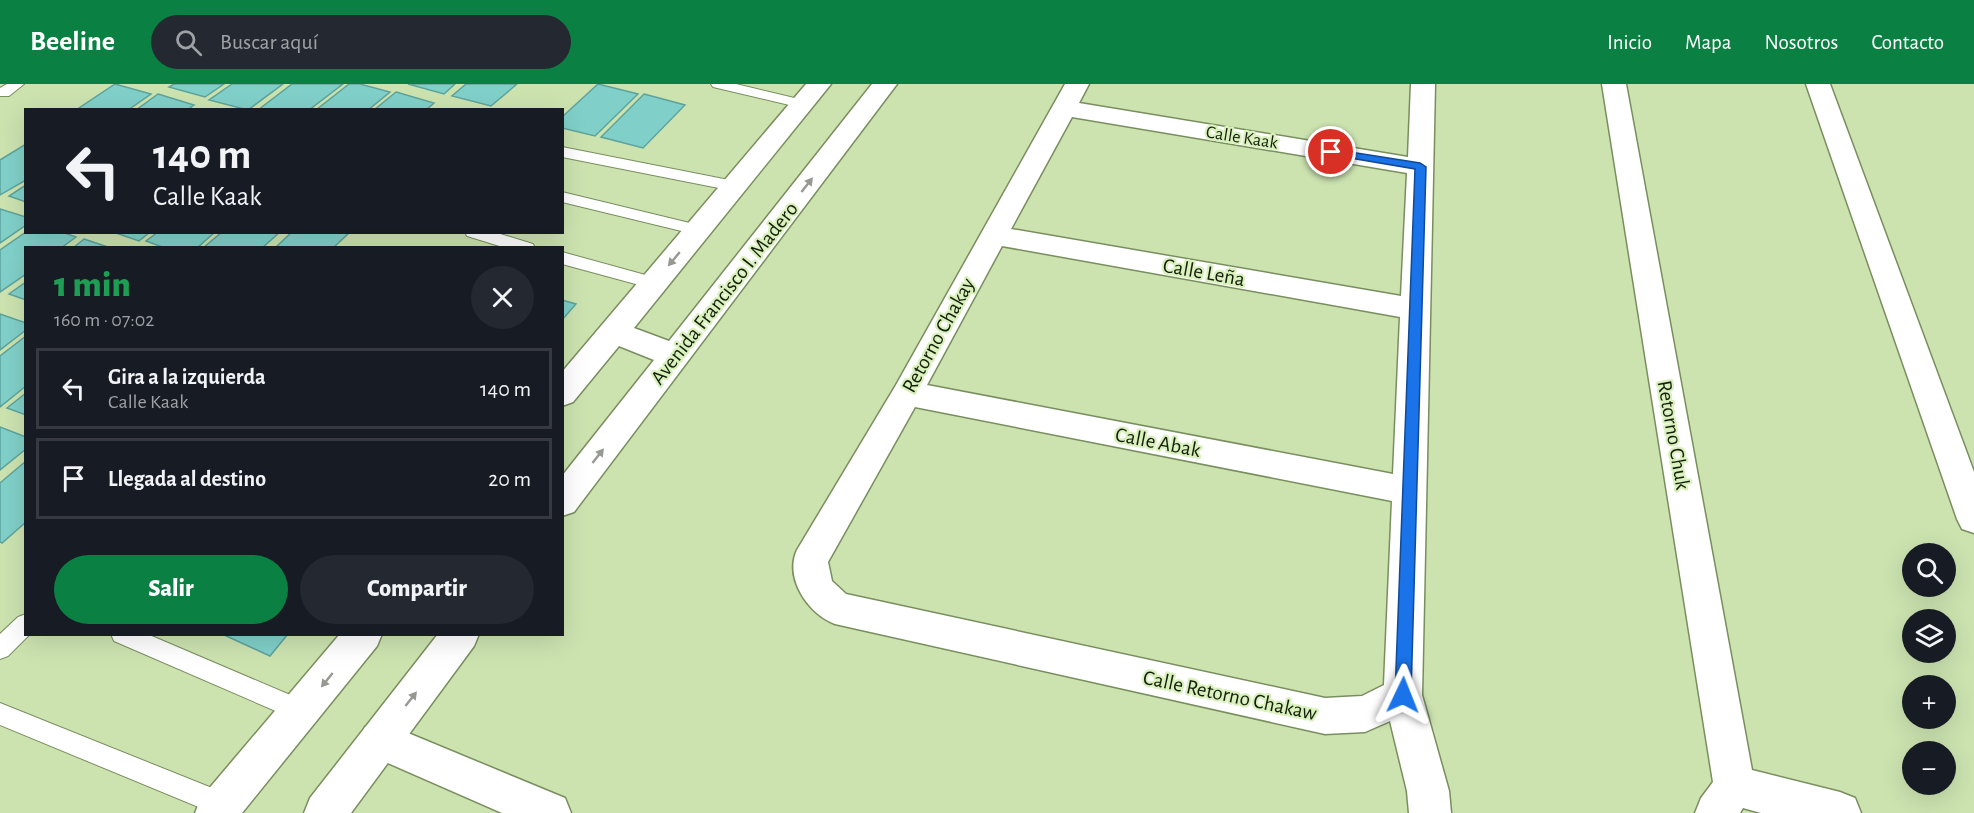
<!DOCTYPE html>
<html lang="es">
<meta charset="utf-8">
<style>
body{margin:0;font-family:"Alegreya Sans",sans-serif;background:#242831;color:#f1f3f6;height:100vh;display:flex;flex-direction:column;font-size:22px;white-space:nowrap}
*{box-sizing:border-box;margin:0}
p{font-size:20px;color:#9ea1a6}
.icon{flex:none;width:33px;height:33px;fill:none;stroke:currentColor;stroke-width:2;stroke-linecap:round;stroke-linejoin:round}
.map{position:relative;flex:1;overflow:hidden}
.drawer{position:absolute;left:24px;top:162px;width:540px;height:390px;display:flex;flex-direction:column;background:#171b24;border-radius:0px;box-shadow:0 6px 24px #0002}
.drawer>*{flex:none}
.banner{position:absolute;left:24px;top:24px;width:540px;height:126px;border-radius:0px;box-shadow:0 6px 24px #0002;background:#171b24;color:#f1f3f6;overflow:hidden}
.buttons{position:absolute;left:1902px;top:459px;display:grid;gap:12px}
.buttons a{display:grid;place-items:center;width:54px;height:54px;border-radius:50%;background:#171b24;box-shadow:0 6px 24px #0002;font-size:30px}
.pin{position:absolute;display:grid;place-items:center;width:51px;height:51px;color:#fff;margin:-26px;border:3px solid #fff;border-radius:50%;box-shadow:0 2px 6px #0007}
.me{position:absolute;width:66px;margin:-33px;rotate:2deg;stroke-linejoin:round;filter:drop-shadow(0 0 4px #0008)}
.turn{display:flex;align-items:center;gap:21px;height:126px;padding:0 30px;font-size:27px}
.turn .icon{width:78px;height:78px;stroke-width:2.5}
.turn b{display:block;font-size:42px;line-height:51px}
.round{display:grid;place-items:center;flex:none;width:63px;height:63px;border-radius:32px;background:#242831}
.headline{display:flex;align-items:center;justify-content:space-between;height:102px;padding:0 30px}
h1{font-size:36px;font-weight:800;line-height:45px;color:#1e9e55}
.button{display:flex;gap:12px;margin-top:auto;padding:12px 30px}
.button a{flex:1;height:69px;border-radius:36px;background:#0b8043;color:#fff;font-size:24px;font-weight:800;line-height:69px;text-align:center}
.button a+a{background:#242831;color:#f1f3f6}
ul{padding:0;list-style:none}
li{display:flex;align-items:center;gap:18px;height:81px;margin:0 12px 9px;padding:0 18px;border:3px solid #363941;border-radius:0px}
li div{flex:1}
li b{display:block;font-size:22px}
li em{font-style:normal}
header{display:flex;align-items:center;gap:36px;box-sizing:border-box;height:84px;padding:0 30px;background:#0b8043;color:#fff}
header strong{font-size:28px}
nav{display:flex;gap:33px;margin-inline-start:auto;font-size:21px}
.search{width:420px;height:54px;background:#242831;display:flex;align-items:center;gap:15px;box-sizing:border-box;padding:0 21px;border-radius:33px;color:#9ea1a6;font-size:22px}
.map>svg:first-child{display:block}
.building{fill:#80d0c9;stroke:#5da39c;stroke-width:1.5}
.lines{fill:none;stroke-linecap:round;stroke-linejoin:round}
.lane-casing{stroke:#798e5e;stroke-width:2}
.street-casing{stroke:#798e5e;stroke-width:3}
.primary-casing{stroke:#798e5e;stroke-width:3}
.lane{fill:#fff;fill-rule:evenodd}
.street{fill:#fff;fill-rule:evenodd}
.primary{fill:#fff;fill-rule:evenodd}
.oneway{fill:#969991}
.route{fill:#1a73e8;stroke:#114b97;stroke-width:1.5}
.labels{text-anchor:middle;stroke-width:4.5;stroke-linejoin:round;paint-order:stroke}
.far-street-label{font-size:18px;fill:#151d0a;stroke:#d9f1bd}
.street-label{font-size:21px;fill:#151d0a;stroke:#d9f1bd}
</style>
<header>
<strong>Beeline</strong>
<div class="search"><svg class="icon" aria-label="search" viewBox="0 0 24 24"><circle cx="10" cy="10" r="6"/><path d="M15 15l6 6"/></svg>Buscar aquí</div>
<nav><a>Inicio</a><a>Mapa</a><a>Nosotros</a><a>Contacto</a></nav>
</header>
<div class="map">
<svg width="1974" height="729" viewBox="0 0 1974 729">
<rect width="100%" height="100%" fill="#cce3b0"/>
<path class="building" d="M115,0l36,10 -23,16h-52z
M174,0h50l-19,13 -36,-10z
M232,0h51l-35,26 -39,-10z
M292,0h51l-34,26h-51z
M349,0h11l30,8 -22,18h-52z
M408,0h47l-11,10z
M466,0h51l-26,22 -39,-10z
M598,0l40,10 -43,42 -33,-8v-11z
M396,8l38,11 -8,7h-52z
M158,10l36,11 -7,5h-51z
M644,10l41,11 -42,43 -42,-11z
M26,60v36l-26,15v-35z
M26,101v17l-17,-6z
M0,125l26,8v8l-26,18z
M26,148h36l14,5 -15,11h-35v26l-26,18v-42z
M113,148h37l-11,9z
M158,148h57l-18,16h-32l-19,-7z
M222,148h58l-18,16h-59z
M292,148h58l-17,16h-58z
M84,155l27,9h-38z
M26,198v18l-17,-6z
M562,216l14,4 -14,16z
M0,230l26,9v7l-26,20z
M26,252v50l-26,21v-51z
M26,309v22l-19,-7z
M0,343l26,10v12l-26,21z
M26,377v61l-24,21 -2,-1v-59z
M222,550h66l-18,22z"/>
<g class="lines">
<defs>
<path id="lane" d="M7,0h17l-15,12h-9v-8z
M711,0h25l71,17 2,3 -7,4 -89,-21z
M562,63l172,34 8,5 -8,5 -172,-34z
M562,108l136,33 6,1 2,4 -2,4 -6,1 -136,-33z
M465,148h29l39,12 2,4h-29l-39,-12z
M562,168l98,27 3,4 -3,4 -6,2 -92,-25z
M26,530v20h4l-22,22 -8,3v-25l18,-17z
M111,550h36l162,69 4,8 -4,8 -8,3 -187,-81z
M0,619l232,93 3,9 -3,8h-19l-213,-88z"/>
<path id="street" d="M1065,0h24l-10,19 329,54 3,-73h24l-13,611 27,96 2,22h-42l-2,-22 -17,-70 -25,11 -40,2 -490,-110c-27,-10 -51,-46 -38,-74l99,-165zM1072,33l335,56 -6,123 -390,-67zM1002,162l398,71 -7,157 -466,-89zM915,323l477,94 -8,184 -22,11 -37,2 -479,-104 -14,-13 -4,-19z
M1602,0h24l126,686 88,22 15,6 6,15h-100l-18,-5 -3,5h-45l6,-15 12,-16z
M1806,0h24l144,388v61l-12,-4 -5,-10z
M379,637l186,77 6,15h-69l-137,-60 -6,-13 6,-13z"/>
<path id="primary" d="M806,0h25l-197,244 35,13 203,-257h25l-323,428 -12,4v-40l92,-116 -35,-14 -46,56 -11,4v-34z
M340,550h42l-5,12 -135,167h-47l6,-15z
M438,550h41l-5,12 -123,167h-47l6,-15z"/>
</defs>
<use href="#lane" class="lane-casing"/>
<use href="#street" class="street-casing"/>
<use href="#primary" class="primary-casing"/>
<use href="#lane" class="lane"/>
<use href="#street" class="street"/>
<use href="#primary" class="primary"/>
</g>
<defs><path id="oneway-solid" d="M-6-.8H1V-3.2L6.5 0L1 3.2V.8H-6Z" transform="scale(1.5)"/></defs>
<g class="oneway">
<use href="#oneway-solid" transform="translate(807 101) rotate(-52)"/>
<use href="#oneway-solid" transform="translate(674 175) rotate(130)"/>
<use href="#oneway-solid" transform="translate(598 372) rotate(-52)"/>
<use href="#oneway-solid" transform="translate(327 596) rotate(129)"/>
<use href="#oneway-solid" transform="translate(411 615) rotate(-52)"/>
</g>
<path class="route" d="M1331,65l89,14 6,4 -15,528 -2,5 -6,2 -6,-2 -2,-5 20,-526 -88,-15v-4z"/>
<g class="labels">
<g class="far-street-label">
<text transform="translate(1242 53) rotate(9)" y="6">Calle Kaak</text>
</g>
<g class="street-label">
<text transform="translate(1204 188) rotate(10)" y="7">Calle Leña</text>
<text transform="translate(724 209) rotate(-52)" y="7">Avenida Francisco I. Madero</text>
<text transform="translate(938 251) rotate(-61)" y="7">Retorno Chakay</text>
<text transform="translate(1674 351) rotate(80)" y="7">Retorno Chuk</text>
<text transform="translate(1158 358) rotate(11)" y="7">Calle Abak</text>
<text transform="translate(1230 611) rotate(12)" y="7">Calle Retorno Chakaw</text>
</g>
</g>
</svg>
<div class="buttons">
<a><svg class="icon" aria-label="search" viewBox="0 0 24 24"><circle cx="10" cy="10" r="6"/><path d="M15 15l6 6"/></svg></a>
<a><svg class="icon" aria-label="layers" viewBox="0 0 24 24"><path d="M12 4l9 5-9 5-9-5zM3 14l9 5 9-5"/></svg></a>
<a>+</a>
<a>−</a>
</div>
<div class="pin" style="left:1331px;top:68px;background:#d93025"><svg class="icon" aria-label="arrive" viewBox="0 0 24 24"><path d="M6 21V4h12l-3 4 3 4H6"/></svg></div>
<svg class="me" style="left:1403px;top:611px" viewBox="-20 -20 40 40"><path d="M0-17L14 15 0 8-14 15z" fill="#1a73e8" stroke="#fff" stroke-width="4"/></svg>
<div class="banner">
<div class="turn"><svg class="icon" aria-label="left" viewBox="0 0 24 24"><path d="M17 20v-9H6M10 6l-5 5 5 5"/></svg><div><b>140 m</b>Calle Kaak</div></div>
</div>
<section class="drawer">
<div class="headline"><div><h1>1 min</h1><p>160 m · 07:02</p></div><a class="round"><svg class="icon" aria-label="close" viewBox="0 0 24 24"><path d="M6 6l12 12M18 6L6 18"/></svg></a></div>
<ul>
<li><svg class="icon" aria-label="left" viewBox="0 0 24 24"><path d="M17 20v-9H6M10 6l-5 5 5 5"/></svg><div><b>Gira a la izquierda</b><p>Calle Kaak</p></div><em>140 m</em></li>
<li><svg class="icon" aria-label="arrive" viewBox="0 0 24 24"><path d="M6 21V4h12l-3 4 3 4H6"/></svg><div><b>Llegada al destino</b></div><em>20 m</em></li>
</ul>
<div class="button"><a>Salir</a><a>Compartir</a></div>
</section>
</div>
